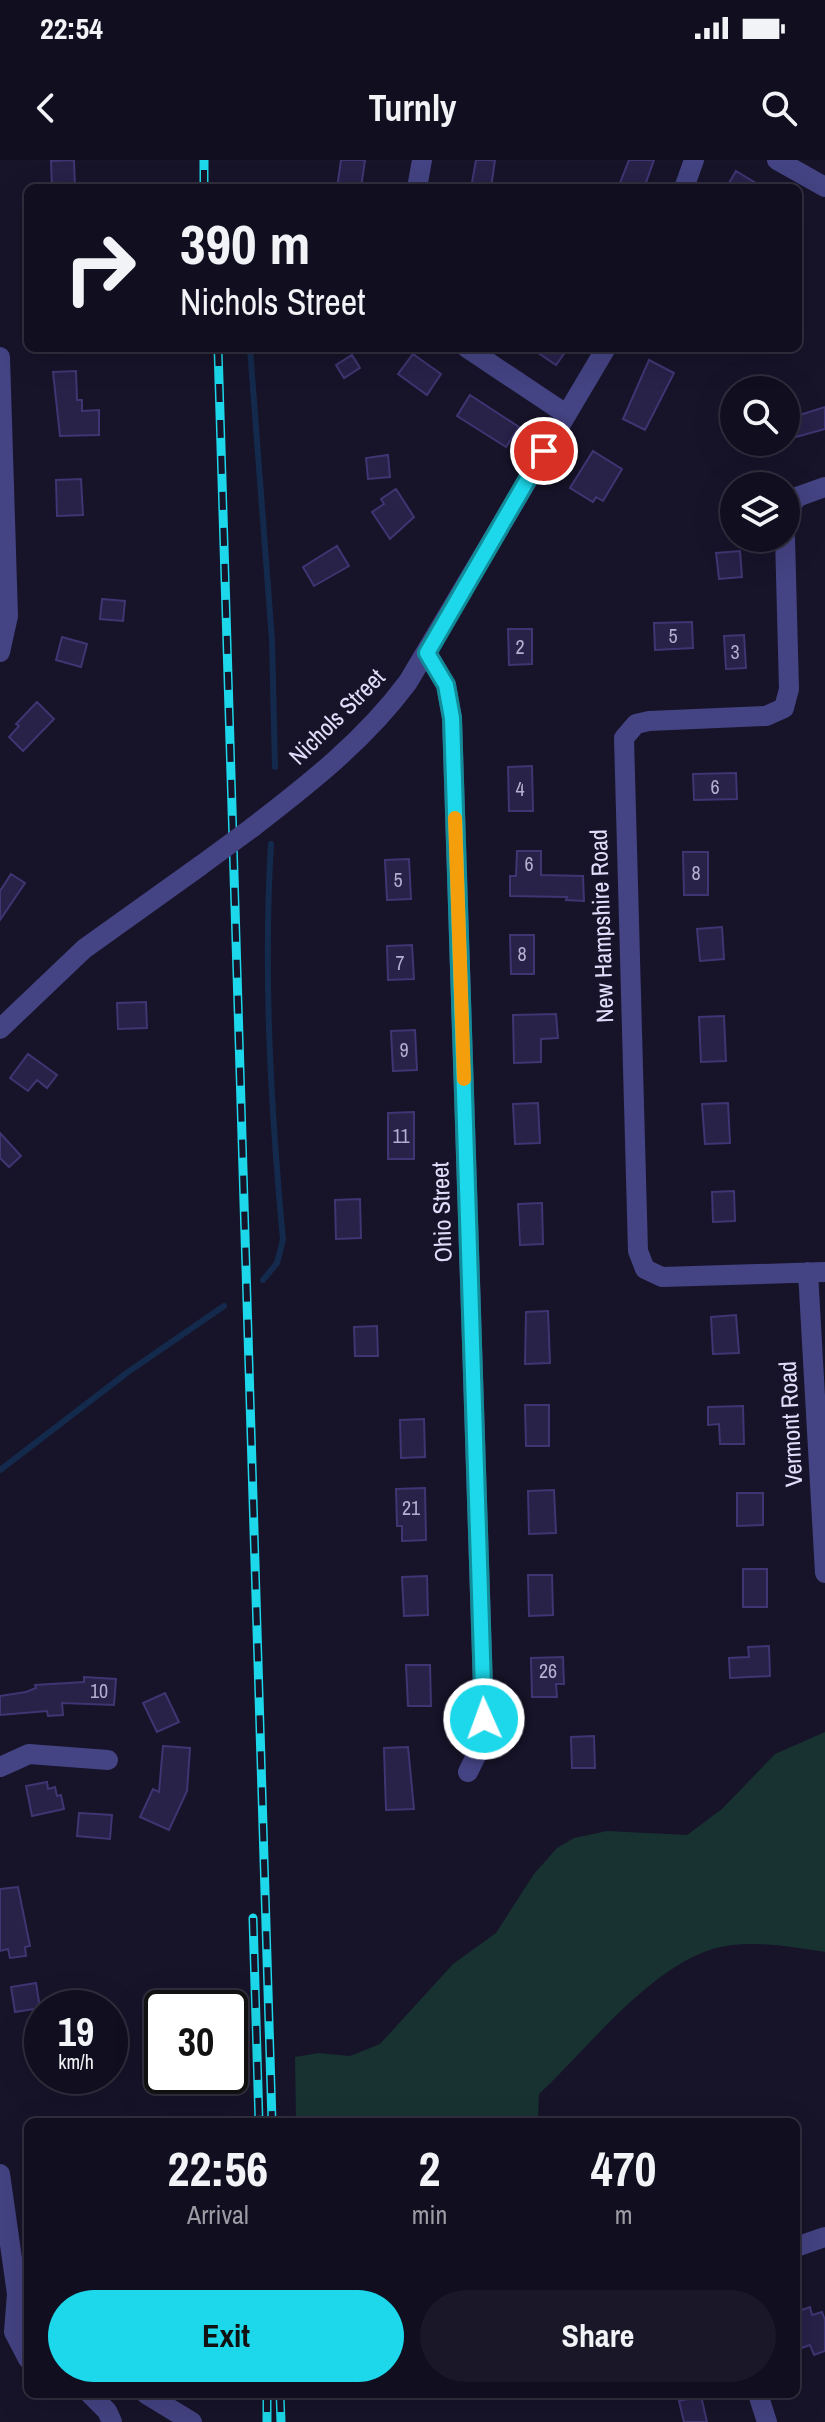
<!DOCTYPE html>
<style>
body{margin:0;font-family:"Archivo Narrow",sans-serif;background:#1a1728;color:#f1f3f6;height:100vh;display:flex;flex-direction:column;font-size:30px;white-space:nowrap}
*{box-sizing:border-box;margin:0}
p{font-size:26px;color:#9c9ca4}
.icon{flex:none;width:44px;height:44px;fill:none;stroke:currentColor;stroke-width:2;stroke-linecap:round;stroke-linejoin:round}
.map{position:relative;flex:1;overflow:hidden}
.details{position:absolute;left:24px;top:1958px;width:776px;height:280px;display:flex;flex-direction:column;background:#110e1f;border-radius:12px;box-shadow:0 8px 32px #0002,0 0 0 2px #302e3d}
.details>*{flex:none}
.banner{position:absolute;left:24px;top:24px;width:778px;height:168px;border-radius:12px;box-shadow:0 8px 32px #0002,0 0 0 2px #302e3d;background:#110e1f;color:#f1f3f6;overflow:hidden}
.controls{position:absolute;left:720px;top:216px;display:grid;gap:16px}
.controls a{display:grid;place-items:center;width:80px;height:80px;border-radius:50%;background:#110e1f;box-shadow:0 8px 32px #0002,0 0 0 2px #302e3d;font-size:40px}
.speed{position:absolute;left:24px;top:1830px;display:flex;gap:16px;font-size:40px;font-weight:700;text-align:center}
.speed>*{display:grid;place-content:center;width:104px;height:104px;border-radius:50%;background:#110e1f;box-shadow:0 8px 32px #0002,0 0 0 2px #302e3d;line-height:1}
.speed small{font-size:20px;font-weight:400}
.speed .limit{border:4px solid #111;border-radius:12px;background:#fff;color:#111}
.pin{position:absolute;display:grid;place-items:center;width:68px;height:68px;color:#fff;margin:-34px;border:4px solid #fff;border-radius:50%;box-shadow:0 2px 8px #0007}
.me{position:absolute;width:88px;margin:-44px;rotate:358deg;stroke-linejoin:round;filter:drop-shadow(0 0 6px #0008)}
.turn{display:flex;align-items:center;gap:28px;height:168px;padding:0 24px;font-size:36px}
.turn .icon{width:104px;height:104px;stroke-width:2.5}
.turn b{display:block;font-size:56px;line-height:68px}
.eta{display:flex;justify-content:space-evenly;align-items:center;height:136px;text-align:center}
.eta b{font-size:48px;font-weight:700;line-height:56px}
.primary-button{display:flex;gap:16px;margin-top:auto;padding:16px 24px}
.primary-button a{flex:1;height:92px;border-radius:48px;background:#1cd8ea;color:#111;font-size:32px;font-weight:700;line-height:92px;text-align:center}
.primary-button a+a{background:#1a1728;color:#f1f3f6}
.status{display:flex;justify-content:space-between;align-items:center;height:56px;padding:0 40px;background:#110e1f;direction:ltr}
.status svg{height:22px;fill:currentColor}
header{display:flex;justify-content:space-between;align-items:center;height:104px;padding:0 24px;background:#110e1f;font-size:36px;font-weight:700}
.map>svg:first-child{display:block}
.green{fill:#173231}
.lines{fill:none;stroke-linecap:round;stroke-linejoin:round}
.stream{stroke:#142a4c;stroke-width:6}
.building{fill:#282148;stroke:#403572;stroke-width:2}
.minor{stroke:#444383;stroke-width:20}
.rail-casing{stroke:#1cd8ea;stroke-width:9}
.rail{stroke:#171329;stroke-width:6;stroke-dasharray:18;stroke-linecap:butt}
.minor-bridge{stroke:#444383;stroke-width:20}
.route-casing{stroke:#128c98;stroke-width:20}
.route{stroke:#1cd8ea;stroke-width:14}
.slow{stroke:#f59e0b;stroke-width:14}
.labels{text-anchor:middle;stroke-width:8;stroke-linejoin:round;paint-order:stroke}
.number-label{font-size:20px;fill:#b3afcf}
.street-label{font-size:24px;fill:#e1defc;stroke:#171329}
</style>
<div class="status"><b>22:54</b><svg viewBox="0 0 49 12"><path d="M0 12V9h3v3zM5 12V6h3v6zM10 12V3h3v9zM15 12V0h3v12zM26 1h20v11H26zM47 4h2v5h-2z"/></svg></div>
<header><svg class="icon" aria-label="back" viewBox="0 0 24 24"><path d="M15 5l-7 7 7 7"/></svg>Turnly<svg class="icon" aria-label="search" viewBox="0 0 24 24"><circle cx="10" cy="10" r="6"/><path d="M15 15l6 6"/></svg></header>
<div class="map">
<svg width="825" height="2262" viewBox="0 0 825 2262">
<rect width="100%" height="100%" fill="#171329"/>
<path class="green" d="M825,1572v220c-31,-5 -61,-10 -93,-7 -73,8 -142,102 -193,149l-1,28h-242l-1,-65 23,-4 32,3 30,-12 73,-80 43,-31 38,-59 23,-26 17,-10 33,-7 80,4 35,-26 53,-55z"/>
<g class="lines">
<path class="stream" d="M250,188l22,292 3,127
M263,1120l14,-17 6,-23c-12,-131 -20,-264 -12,-396
M0,1310l128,-98 96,-66"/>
</g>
<path class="building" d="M74,0l1,28h-23l-1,-27z
M341,0h24l-4,28h-24z
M476,0h19l-4,28h-20z
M629,0h25l-10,28h-26z
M736,11l28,17h-38z
M531,188h37l-12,17z
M413,194l28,20 -14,21 -29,-21z
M352,195l8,13 -16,10 -8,-13z
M649,200l25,13 -29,57 -22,-11z
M76,211l1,29h5v11l17,-1v25l-39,1 -7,-64z
M470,235l49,32 -13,20 -49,-31z
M825,247v22l-29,8 -6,-19z
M593,291l29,18 -19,32 -7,-4 -3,5 -23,-14z
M388,295l2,22 -22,2 -2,-21z
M81,319l2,36 -26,1 -1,-36z
M396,329l18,28 -24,22 -18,-27 12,-8 -3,-5z
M337,386l12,20 -35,20 -11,-19z
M740,391l2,26 -23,2 -3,-26z
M102,439l23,2 -2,20 -23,-2z
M692,462l1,26 -38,2 -1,-27z
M508,469h24v35l-23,1z
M744,475l2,33 -20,1 -2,-33z
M62,477l25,7 -6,23 -25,-7z
M37,542l17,17 -31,32 -14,-14 10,-11 -3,-2z
M532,606l1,45h-24l-1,-44z
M736,613l1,26 -43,1 -1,-26z
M517,691h24v24l42,1 1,25 -18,-1 1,-3 -57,-1v-20h6z
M683,692h25v43h-24z
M409,699l2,40 -24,1 -2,-40z
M11,714l14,9 -25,37v-29z
M722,767l2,32 -24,2 -3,-32z
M510,775h24v39h-23z
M412,785l2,34 -26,1 -1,-34z
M146,842l1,26 -29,1 -1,-26z
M556,854l2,24 -17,1v23l-27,1 -1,-48z
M724,856l2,45 -25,1 -2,-45z
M415,870l2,40 -24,1 -2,-40z
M28,894l29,21 -10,13 -10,-8 -9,11 -18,-13z
M538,943l2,40 -25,1 -2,-40z
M728,943l2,40 -25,1 -3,-40z
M414,952v47h-26v-46z
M0,973l21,23 -12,11 -9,-9z
M734,1031l1,30 -22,1 -1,-30z
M360,1039l1,39 -25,1 -1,-39z
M542,1043l1,41 -23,1 -2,-41z
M548,1151l2,52 -25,1 1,-52z
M736,1155l3,38 -26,1 -2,-37z
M377,1166l1,30h-23l-1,-29z
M525,1245h24v41h-23z
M743,1246l1,38h-24l-1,-20 -11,1v-18z
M424,1259l1,38 -24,1 -1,-38z
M425,1328l1,52 -24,1v-15h-5l-1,-37z
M554,1330l2,43 -27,1 -1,-43z
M737,1333h26v32l-26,1z
M743,1409h24v38h-24z
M528,1415h24l1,40 -24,1z
M427,1416l1,39 -24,1 -2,-39z
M769,1486l1,30 -40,2 -1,-20 20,-1 -1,-10z
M563,1497l1,27h-8l1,13h-25l-1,-39z
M406,1505h24l1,41h-23z
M84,1517l32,2 -2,26 -52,-2 1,12 -15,1 -1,-5 -47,4v-19l26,-4 10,-4 -1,-3 49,-3z
M165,1533l14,29 -22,10 -14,-29z
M594,1576l1,32h-23l-1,-31z
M163,1586l27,2 -3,43 -18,39 -29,-13 13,-28 6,3z
M408,1587l6,62 -28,1 -2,-62z
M47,1622l1,7 7,-2 2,9 4,-1 3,14 -32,7 -6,-30z
M79,1653l33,2 -2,24 -33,-3z
M18,1727l12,59 -5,1 1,9 -16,2 -2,-9 -8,2v-62z
M36,1823l4,25 -25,4 -4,-25z
M810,2147l2,8 10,-3 3,8v31l-11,4 -4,-10 -11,4 -3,-9v-28z
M701,2236l6,26h-23l-5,-21z"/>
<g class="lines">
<path class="minor" d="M777,0l48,27
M417,28l5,-28
M684,28l10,-28
M467,188l99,66
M0,197l8,259 -8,36
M786,354l11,-17 28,-10
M785,378l4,151 -5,19 -18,8 -117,5 -13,3 -12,14 14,513 7,18 17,8 163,-5
M427,493l19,32 6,33 32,1001 -7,35 -9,18
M253,667c57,-44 112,-87 155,-145l198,-334
M0,869l84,-80 116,-83
M808,1112l17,301
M0,1607l29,-13 79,6
M0,2014l17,120 -3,38 14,27
M796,2087l29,-10
M90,2234l17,17 5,11
M146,2234l46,28
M758,2234l9,28"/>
<defs>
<path id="rail" d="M204,28v-28
M218,188l54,1774
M253,1758l6,204
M267,2234v28
M280,2234l1,28"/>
</defs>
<use href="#rail" class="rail-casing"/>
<use href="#rail" class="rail"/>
<path class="minor-bridge" d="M200,706l53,-39"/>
</g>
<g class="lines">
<defs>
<path id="route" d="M484,1559l-32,-1001 -6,-33 -19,-32 117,-202"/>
</defs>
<use href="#route" class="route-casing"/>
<use href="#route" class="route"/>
<path class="slow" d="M455,658l9,261"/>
</g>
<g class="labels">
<g class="number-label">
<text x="673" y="483">5</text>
<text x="520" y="494">2</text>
<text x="735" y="499">3</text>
<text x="715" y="634">6</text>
<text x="520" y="636">4</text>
<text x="529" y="711">6</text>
<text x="696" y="720">8</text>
<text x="398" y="727">5</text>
<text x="522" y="801">8</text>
<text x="400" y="810">7</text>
<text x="404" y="897">9</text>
<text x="401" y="983">11</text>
<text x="411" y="1355">21</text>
<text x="548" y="1518">26</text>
<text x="99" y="1538">10</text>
</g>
<g class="street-label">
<text transform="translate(337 557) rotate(-45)" y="8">Nichols Street</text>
<text transform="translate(602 766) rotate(-92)" y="8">New Hampshire Road</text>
<text transform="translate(442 1052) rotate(-92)" y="8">Ohio Street</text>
<text transform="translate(791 1264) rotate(-93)" y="8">Vermont Road</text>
</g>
</g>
</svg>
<div class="controls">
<a><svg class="icon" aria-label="search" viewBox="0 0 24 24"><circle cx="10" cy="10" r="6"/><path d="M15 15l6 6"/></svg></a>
<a><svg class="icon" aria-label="layers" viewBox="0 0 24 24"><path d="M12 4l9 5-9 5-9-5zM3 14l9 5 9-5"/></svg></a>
</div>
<div class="speed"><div>19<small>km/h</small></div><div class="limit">30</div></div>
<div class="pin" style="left:544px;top:291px;background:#d93025"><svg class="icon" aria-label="arrive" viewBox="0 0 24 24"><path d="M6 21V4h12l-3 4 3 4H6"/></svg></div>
<svg class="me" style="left:484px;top:1559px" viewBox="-20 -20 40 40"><circle r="17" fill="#1cd8ea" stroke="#fff" stroke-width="3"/><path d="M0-11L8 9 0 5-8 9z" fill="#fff"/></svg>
<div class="banner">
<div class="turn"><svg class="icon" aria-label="right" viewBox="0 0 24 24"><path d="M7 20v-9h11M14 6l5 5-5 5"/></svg><div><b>390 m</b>Nichols Street</div></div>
</div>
<section class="details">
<div class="eta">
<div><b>22:56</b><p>Arrival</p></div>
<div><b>2</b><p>min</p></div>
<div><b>470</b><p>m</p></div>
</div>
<div class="primary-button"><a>Exit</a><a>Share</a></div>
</section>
</div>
